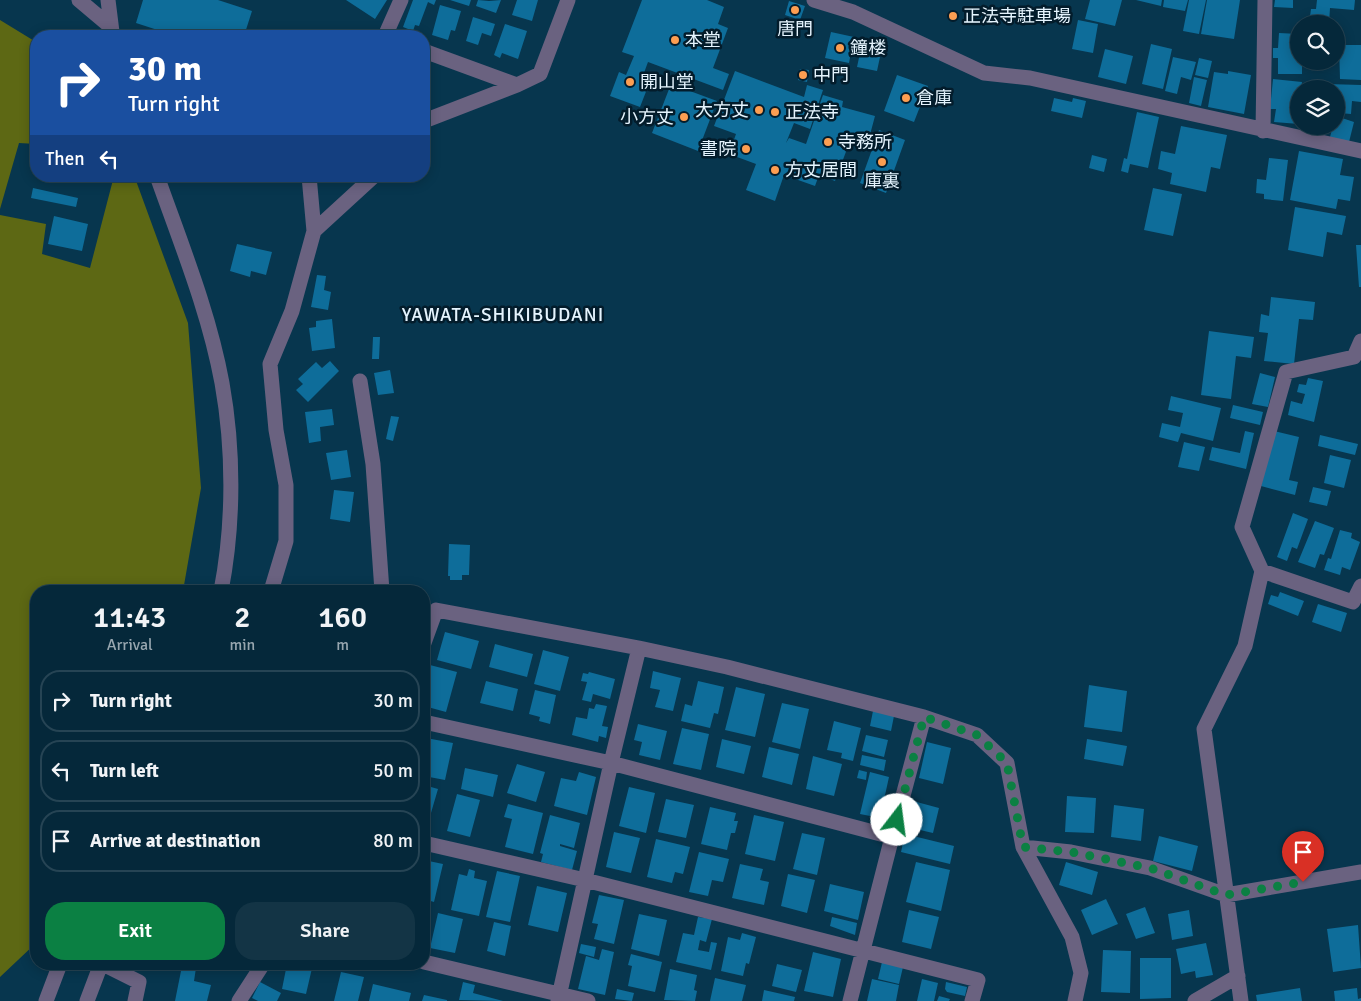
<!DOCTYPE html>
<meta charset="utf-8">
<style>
body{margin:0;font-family:Signika,"Noto Sans JP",sans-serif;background:#133445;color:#f1f3f6;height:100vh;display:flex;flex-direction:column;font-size:19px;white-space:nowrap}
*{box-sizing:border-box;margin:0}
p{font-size:16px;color:#97a6af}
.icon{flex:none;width:28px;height:28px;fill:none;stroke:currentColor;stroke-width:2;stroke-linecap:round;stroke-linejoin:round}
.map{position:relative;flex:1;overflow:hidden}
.drawer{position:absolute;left:30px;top:585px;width:400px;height:385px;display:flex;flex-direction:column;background:#05283a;border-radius:20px;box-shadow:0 2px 12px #0003,0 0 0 1px #264454}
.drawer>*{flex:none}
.hud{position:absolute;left:30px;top:30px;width:400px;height:152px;border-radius:20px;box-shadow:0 2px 12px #0003,0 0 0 1px #264454;background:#1a4fa0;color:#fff;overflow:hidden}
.fabs{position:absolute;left:1290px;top:15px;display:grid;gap:10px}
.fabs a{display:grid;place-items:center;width:55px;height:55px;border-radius:50%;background:#05283a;box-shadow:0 2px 12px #0003,0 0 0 1px #264454;font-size:25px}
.pin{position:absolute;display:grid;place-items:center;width:42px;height:42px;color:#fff;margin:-51px -21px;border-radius:50% 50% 50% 0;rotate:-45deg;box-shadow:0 0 5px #0007}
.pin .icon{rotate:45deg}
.me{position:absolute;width:55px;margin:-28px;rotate:15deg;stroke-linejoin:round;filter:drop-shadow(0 0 4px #0008)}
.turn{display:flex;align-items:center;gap:18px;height:105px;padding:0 15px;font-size:22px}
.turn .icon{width:65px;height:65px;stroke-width:2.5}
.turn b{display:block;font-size:35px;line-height:42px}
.then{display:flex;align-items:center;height:48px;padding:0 15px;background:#0003;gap:10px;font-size:19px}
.eta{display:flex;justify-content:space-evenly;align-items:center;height:85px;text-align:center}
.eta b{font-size:30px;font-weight:600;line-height:35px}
.action{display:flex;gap:10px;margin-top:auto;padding:10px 15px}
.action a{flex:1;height:58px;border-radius:20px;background:#0b8043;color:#fff;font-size:20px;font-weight:600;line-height:58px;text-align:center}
.action a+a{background:#133445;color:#f1f3f6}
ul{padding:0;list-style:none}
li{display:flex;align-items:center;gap:15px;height:62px;margin:0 10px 8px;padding:0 5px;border:2px solid #264454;border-radius:20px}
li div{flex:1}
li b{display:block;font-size:19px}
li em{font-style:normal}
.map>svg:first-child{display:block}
.forest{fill:#5d6814}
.building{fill:#0e6d9a}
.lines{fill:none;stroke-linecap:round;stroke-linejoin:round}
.minor{stroke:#6a6280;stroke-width:15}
.route{stroke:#0b8043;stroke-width:9;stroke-dasharray:0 16.2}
.poi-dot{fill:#fc9e52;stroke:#031c2b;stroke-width:2}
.labels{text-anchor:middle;stroke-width:5;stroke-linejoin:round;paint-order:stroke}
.poi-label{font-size:18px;fill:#e5f4fe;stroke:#031c2b;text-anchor:start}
.neighbourhood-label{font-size:19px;letter-spacing:1px;fill:#e5f4fe;stroke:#031c2b}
</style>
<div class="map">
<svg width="1361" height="1001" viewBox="0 0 1361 1001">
<rect width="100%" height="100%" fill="#07364e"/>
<path class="forest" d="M0,20l36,22v102l-17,-1 -19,66z
M114,176l21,2 53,145 13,165 -18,103h-147v352l-36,34v-762l46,9 -4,30 48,14z"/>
<path class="building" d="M143,0h75l34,11 -8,25h-68l-40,-13z
M346,0h41l-12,19z
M413,0h23l-2,5 -6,-3 -9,24 -4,-1 -2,6 -10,-4z
M450,0h21l-2,6z
M478,0l11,1 12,-1 -5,13 -20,-7z
M517,0h21l-6,21 -20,-6z
M642,0h65l17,7 -6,17 10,4 -15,40 16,6 -6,16 -75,-28 -7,19 8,3 -9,23 -30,-11 9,-24 7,3 8,-19 -12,-4z
M1090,0h32l-7,26 -30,-7z
M1136,0h26l-1,6z
M1164,0h24l-3,11 -22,-4z
M1189,0h17l-7,34 -16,-3z
M1207,0h33l-6,39 -33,-5z
M1275,0h18v8l-19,-1z
M1317,0h38l-1,10 -24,-2 -1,16h-20l2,-15h5z
M789,1l16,5 -5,14 -15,-5z
M440,5l21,6 -6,20 -4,-1 -3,10 -16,-5z
M473,17l22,7 -4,12 -9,-3 -4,12 -12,-4z
M1078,20l20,4 -5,29 -21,-4z
M505,24l22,7 -9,28 -16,-6 -2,5 -6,-3z
M831,32l23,5 -5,26 -24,-5z
M1279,33l20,1v27h3v13h-24v-16h-5v-10h5z
M1151,44l21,5 -9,40 -21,-5z
M1339,45h22v35l-21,-1z
M1105,49l28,7 -7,28 -28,-7z
M860,53l20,4 -3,14 -20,-4z
M1173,57l23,5 -5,18 -10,-3 -4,17 -12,-3z
M1199,58l13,3 -4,17 -13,-3z
M800,69l9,1 -2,12 -9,-2z
M735,71l69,26 3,-12 16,5 -13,39 -16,-6 -8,20 3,-5 17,6 17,-49 20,6 -1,6 33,9 -8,30 -17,-5 -15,40 -16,-6 -4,11 -31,-11 -9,26 -29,-11 10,-26 -27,-10 7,-20 -22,-8z
M1228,71l23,4 -7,39 -36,-7 6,-35 14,2z
M897,75l31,11 -14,36 -30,-11z
M1194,77l13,3 -6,26 -12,-3z
M1273,79l29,3 -1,7h-2v35l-25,-2 2,-13h-6z
M671,84l46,17 -19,50 -46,-18z
M1327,84l34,1v17l-9,-1 -1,13 -12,-1 1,-10 -4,-1v-13h-9z
M1054,98l18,4 1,-4 13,3 -4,17 -31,-7z
M1137,112l22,5 -11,51 -18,-4 -2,9 -7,-2 3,-13 3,1z
M1336,116l18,6 -5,20 -19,-5 3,-11h3z
M1181,126l46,9 -7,34 -9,-2 -5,25 -36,-8 2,-11 -14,-4 3,-18 14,3z
M879,130l26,10 -19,53 -26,-10z
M1299,151l44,8 -3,16 14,2 -4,24 -12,-2 -2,10 -46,-9z
M1092,155l15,4 -3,13 -15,-4z
M1269,158l19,2 -5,41 -19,-2v-5l-8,-1 1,-14 9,1z
M72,176h26v5z
M33,188l45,10 -2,9 -45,-9z
M1153,188l29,6 -9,42 -29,-6z
M1295,207l51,9 -4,19 -15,-3 -4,25 -35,-7z
M54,216l34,8 -6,27 -34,-7z
M237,244l35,8 -6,23 -15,-4 -1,6 -20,-6z
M1356,245h5v42h-2z
M317,275l9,1 -2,14 7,2 -3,18 -17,-3z
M1271,297l44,5 -2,18 -14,-1 -5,45 -30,-3 4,-28 -9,-1 2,-18 8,2z
M332,319l3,29 -23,3 -3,-23 7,-1v-6z
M1209,331l45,6 -3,21 -15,-2 -5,43 -30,-4z
M373,337h7l-1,22h-7z
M330,361l9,10 -31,31 -12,-12 7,-6 -5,-5 18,-17 6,6z
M390,370l4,23 -16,2 -4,-22z
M1260,373l15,4 -7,30 -16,-3z
M1308,378l15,3 -9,41 -26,-7 3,-14 11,3 3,-10 -8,-2 2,-8 7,1z
M1171,396l50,12 -8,33 -32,-8 -3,9 -19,-5 3,-14 18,4 3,-14 -15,-3z
M1233,405l30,7 -3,13 -30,-7z
M332,409l2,16 -14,2 1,14 -12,2 -4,-31z
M391,416l8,1 -6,24 -7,-2z
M1245,431l9,2 -8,36 -37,-9 3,-13 28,6z
M1274,431l25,6 -10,43 9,2 -3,13 -34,-9z
M1320,435l38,9 -3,11 -37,-9z
M1184,442l21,5 -6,24 -21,-4z
M347,450l4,27 -20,3 -5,-27z
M1330,455l21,5 -7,28 -20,-5z
M1313,487l18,4 -4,15 -18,-4z
M334,490l20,2 -4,30 -20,-3z
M1293,513l15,6 -11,30 -5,-2 -5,14 -10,-4z
M1315,521l19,7 -10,27 -4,-1 -5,14 -17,-6z
M1340,530l12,3 -1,5 9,4 -10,28 -8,-3 -2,8 -16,-5 4,-12 3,1z
M449,544l21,1 -1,30h-7v5h-12v-4h-2z
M1280,592l24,9 -6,15 -30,-12 3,-9 7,2z
M1318,604l29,9 -6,19 -29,-10z
M445,632l34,9 -8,28 -34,-9z
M495,644l38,10 -6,23 -38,-10z
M543,650l26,7 -9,34 -26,-7z
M426,664l31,8 -11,40 -22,-6v-31z
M653,671l28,7 -8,33 -18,-4 5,-17 -10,-2z
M589,672l26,7 -5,20 -17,-5 -2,8 -9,-2 5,-18 -6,-1 2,-8 5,1z
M486,681l32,8 -5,22 -33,-8z
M698,681l26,6 -6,27 -4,-1 -4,15 -29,-7 4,-17 7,2z
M1089,685l38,6 -5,41 -38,-5z
M736,687l29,7 -10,43 -30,-7z
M535,690l21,5 -6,29 -11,-3 1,-4 -11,-3z
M782,703l27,6 -9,40 -28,-7z
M596,704l11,2 -5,20 6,1 -2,11 -7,-2 -1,6 -26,-7 4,-18 11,2 2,-11 5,1z
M873,711l21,5 -3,15 -21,-5z
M834,721l27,7 -8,33 -12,-3 1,-5 -15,-3z
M638,724l29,7 -7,29 -21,-5 3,-13 -8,-2z
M682,728l27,6 -8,36 -28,-6z
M866,735l22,5 -4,17 -22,-6z
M426,738l27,5 -8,37 -21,-4z
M722,739l29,7 -7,28 -28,-7z
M1087,739l40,7 -4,20 -39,-7z
M927,742l24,6 -8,36 -24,-6z
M769,747l30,7 -7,31 -30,-8z
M862,755l24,5 -2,11 -24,-6z
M813,756l29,8 -8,32 -28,-7z
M517,764l28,8 -9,30 -29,-9z
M465,768l33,7 -5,22 -32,-8z
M859,770l8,2 -1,8 -9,-2z
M579,772l17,5 -9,38 -33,-9 7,-28 15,3z
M870,772l19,5 -9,41 -20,-4z
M424,785l14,4 -12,41h-2z
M629,787l26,6 -9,40 -27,-7z
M457,794l23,6 -10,37 -23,-6z
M1067,796l29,2 -2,35 -29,-1z
M666,799l28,6 -8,33 -28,-6z
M913,801l26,7 -6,25 -26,-6z
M508,804l35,9 -10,41 -28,-7 7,-28 -8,-2z
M1114,805l30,4 -3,32 -30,-4z
M710,807l26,6 -2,8h4l-3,12h-4l-4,17 -26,-6z
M550,815l30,8 -6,25 -14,-4v2l17,5 -5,19 -31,-8 2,-8 -3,-1z
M754,815l30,7 -9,39 -30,-7z
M614,832l26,6 -9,35 -25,-6z
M802,833l23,5 -8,37 -24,-6z
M905,834l49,12 -4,18 -49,-12z
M1159,836l39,10 -6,25 -39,-10z
M656,839l34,8 -7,27 -8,-2 -3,11 -25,-6z
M699,852l30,7 -6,23 -11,-2 -4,16 -19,-4z
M424,860l19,4 -9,38 -10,-3z
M916,862l34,8 -9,41 -35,-9z
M1066,862l32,10 -6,23 -33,-10z
M740,864l23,5 -3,11 9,2 -5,23 -32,-7z
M469,869l6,2 -1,7 13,3 -8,35 -28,-6 8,-36 8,2z
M497,871l23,5 -10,46 -24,-5z
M788,874l27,6 -8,33 -26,-7z
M830,884l34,8 -6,28 -34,-9z
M537,886l30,7 -9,39 -30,-7z
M599,895l25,5 -10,44 -20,-5 4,-15 -6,-1z
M1106,899l12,25 -26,11 -11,-25z
M1145,907l10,26 -19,6 -10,-25z
M909,910l30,7 -8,32 -29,-7z
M1189,910l4,26 -21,4 -4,-26z
M438,913l25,6 -8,34 -25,-5z
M639,914l28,6 -8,36 -28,-7z
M698,917l14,2 -6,23 -6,-2 -2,10 11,2 2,-10 6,1 -6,27 -35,-8 7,-29 11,2z
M832,917l25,6 -2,12 -25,-9z
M494,922l17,4 -6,30 -18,-5z
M1358,925l3,43 -28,4 -6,-43z
M742,933l14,4 -7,27 -3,-1 -3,13 -22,-5 7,-34 12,3z
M1206,943l7,32 -17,3 -1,-7 -14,3 -5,-25z
M581,944l15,3 -2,10 -15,-4z
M602,949l12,3 -9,43 -27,-6 8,-33 13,4z
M1103,950l28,1 -1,42 -29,-1z
M813,952l28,7 -8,38 -29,-6z
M631,954l31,8 -7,30 -27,-6 4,-20 -4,-1z
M1140,958h31v40l-31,1z
M882,962l21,5 -4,17 -21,-5z
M287,964h26l-7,30 -24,-5z
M777,964l25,6 -6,22 -24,-6z
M182,966l14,2 -2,13 17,4 -4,16h-32z
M670,969l27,6 -3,15 3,1 -2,10 -31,-1z
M341,972l23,5 -6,24h-24z
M715,978l31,7 -4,16h-32z
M872,979l27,6 -3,16h-29z
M922,979l16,4 -4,18h-17z
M260,982l21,11 -4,8h-19l-6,-3z
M463,982l12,3 -2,8 30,8 -44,-1z
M946,982l21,5 -2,9 -18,-4 -2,-3z
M373,984l38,9 -2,8h-40z
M1300,988l2,13h-45l-1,-6z
M1357,988l1,11 3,-1v3h-26l-1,-10z
M617,989l17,4 -2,8 -17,-2z
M764,990l31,7 -1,4h-32z
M424,995l23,5v1h-25z
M939,996l11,3 -1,2h-12z"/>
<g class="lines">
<path class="minor" d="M79,0l32,27
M108,0l4,32
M814,0l39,12 131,61 46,5 331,73
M385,36l16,-36
M424,51l93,34
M424,121l93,-36 23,-11 28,-74
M1263,131l2,-131
M157,176c24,68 52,136 65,207 12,67 12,141 -1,208
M309,176l5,55
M360,381l13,83 9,127
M1262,571l91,31 8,-16
M271,591l15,-50v-56l-10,-55 -6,-66 22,-53 22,-80 60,-55
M424,643l12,-33 203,38 -28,115 281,74 -42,164
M639,648l88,19 197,50 -32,120
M924,717l53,18 30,28 16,84
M424,722l187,41 -53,238
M424,843l161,37 393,100 -6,21
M424,962l164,39
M103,964l36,18 -4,19
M46,1001l14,-37
M87,1001l14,-37
M239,1001l24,-37
M1075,1001l6,-28 -9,-36 -49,-90 48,5 79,16 76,27 135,-23
M1195,1001l43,-25
M1241,1001l-37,-272 41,-83 17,-75 -20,-44 44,-155 68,-15 7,-16"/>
</g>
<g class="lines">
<path class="route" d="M897,820l27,-103 53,18 30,28 16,84 48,5 79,16 76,27 77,-13"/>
</g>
<g class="poi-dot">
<circle cx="795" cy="10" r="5"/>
<circle cx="953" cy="16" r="5"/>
<circle cx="675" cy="40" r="5"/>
<circle cx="840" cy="48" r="5"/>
<circle cx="803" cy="75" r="5"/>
<circle cx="630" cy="82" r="5"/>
<circle cx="906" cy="98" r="5"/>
<circle cx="759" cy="110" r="5"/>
<circle cx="775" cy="112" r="5"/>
<circle cx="684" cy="117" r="5"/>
<circle cx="828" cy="142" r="5"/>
<circle cx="746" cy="149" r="5"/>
<circle cx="882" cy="162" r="5"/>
<circle cx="775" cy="170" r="5"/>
</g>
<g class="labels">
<g class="poi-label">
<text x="963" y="22">正法寺駐車場</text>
<text x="795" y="35" text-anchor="middle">唐門</text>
<text x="685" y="46">本堂</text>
<text x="850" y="54">鐘楼</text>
<text x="813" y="81">中門</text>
<text x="640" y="88">開山堂</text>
<text x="916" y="104">倉庫</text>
<text x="749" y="116" text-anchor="end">大方丈</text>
<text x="785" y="118">正法寺</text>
<text x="674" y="123" text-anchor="end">小方丈</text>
<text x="838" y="148">寺務所</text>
<text x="736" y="155" text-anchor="end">書院</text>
<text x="785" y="176">方丈居間</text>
<text x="882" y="187" text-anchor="middle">庫裏</text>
</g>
<g class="neighbourhood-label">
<text x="503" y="321">YAWATA-SHIKIBUDANI</text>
</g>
</g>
</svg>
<div class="fabs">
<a><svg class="icon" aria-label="search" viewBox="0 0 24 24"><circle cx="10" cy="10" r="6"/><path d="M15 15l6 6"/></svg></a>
<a><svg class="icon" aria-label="layers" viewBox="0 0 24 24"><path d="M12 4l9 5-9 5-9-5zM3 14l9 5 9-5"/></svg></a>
</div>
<div class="pin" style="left:1303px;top:882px;background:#d93025"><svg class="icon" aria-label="arrive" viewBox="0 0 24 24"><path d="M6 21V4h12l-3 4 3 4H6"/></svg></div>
<svg class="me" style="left:897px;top:820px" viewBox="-20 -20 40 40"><circle r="19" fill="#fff"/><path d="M0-13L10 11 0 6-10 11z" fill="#0b8043"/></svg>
<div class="hud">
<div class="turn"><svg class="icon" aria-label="right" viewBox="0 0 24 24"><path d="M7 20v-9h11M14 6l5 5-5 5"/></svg><div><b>30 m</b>Turn right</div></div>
<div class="then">Then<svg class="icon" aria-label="left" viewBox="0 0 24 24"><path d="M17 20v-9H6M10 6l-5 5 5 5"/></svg></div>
</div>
<section class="drawer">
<div class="eta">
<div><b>11:43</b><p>Arrival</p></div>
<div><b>2</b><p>min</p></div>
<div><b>160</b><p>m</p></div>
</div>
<ul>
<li><svg class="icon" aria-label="right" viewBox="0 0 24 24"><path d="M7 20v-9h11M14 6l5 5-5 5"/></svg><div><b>Turn right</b></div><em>30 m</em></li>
<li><svg class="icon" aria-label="left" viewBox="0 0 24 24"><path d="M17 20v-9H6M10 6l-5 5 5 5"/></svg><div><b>Turn left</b></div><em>50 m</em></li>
<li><svg class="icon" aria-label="arrive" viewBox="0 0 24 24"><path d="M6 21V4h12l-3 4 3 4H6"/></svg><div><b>Arrive at destination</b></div><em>80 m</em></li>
</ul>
<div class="action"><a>Exit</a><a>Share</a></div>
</section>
</div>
